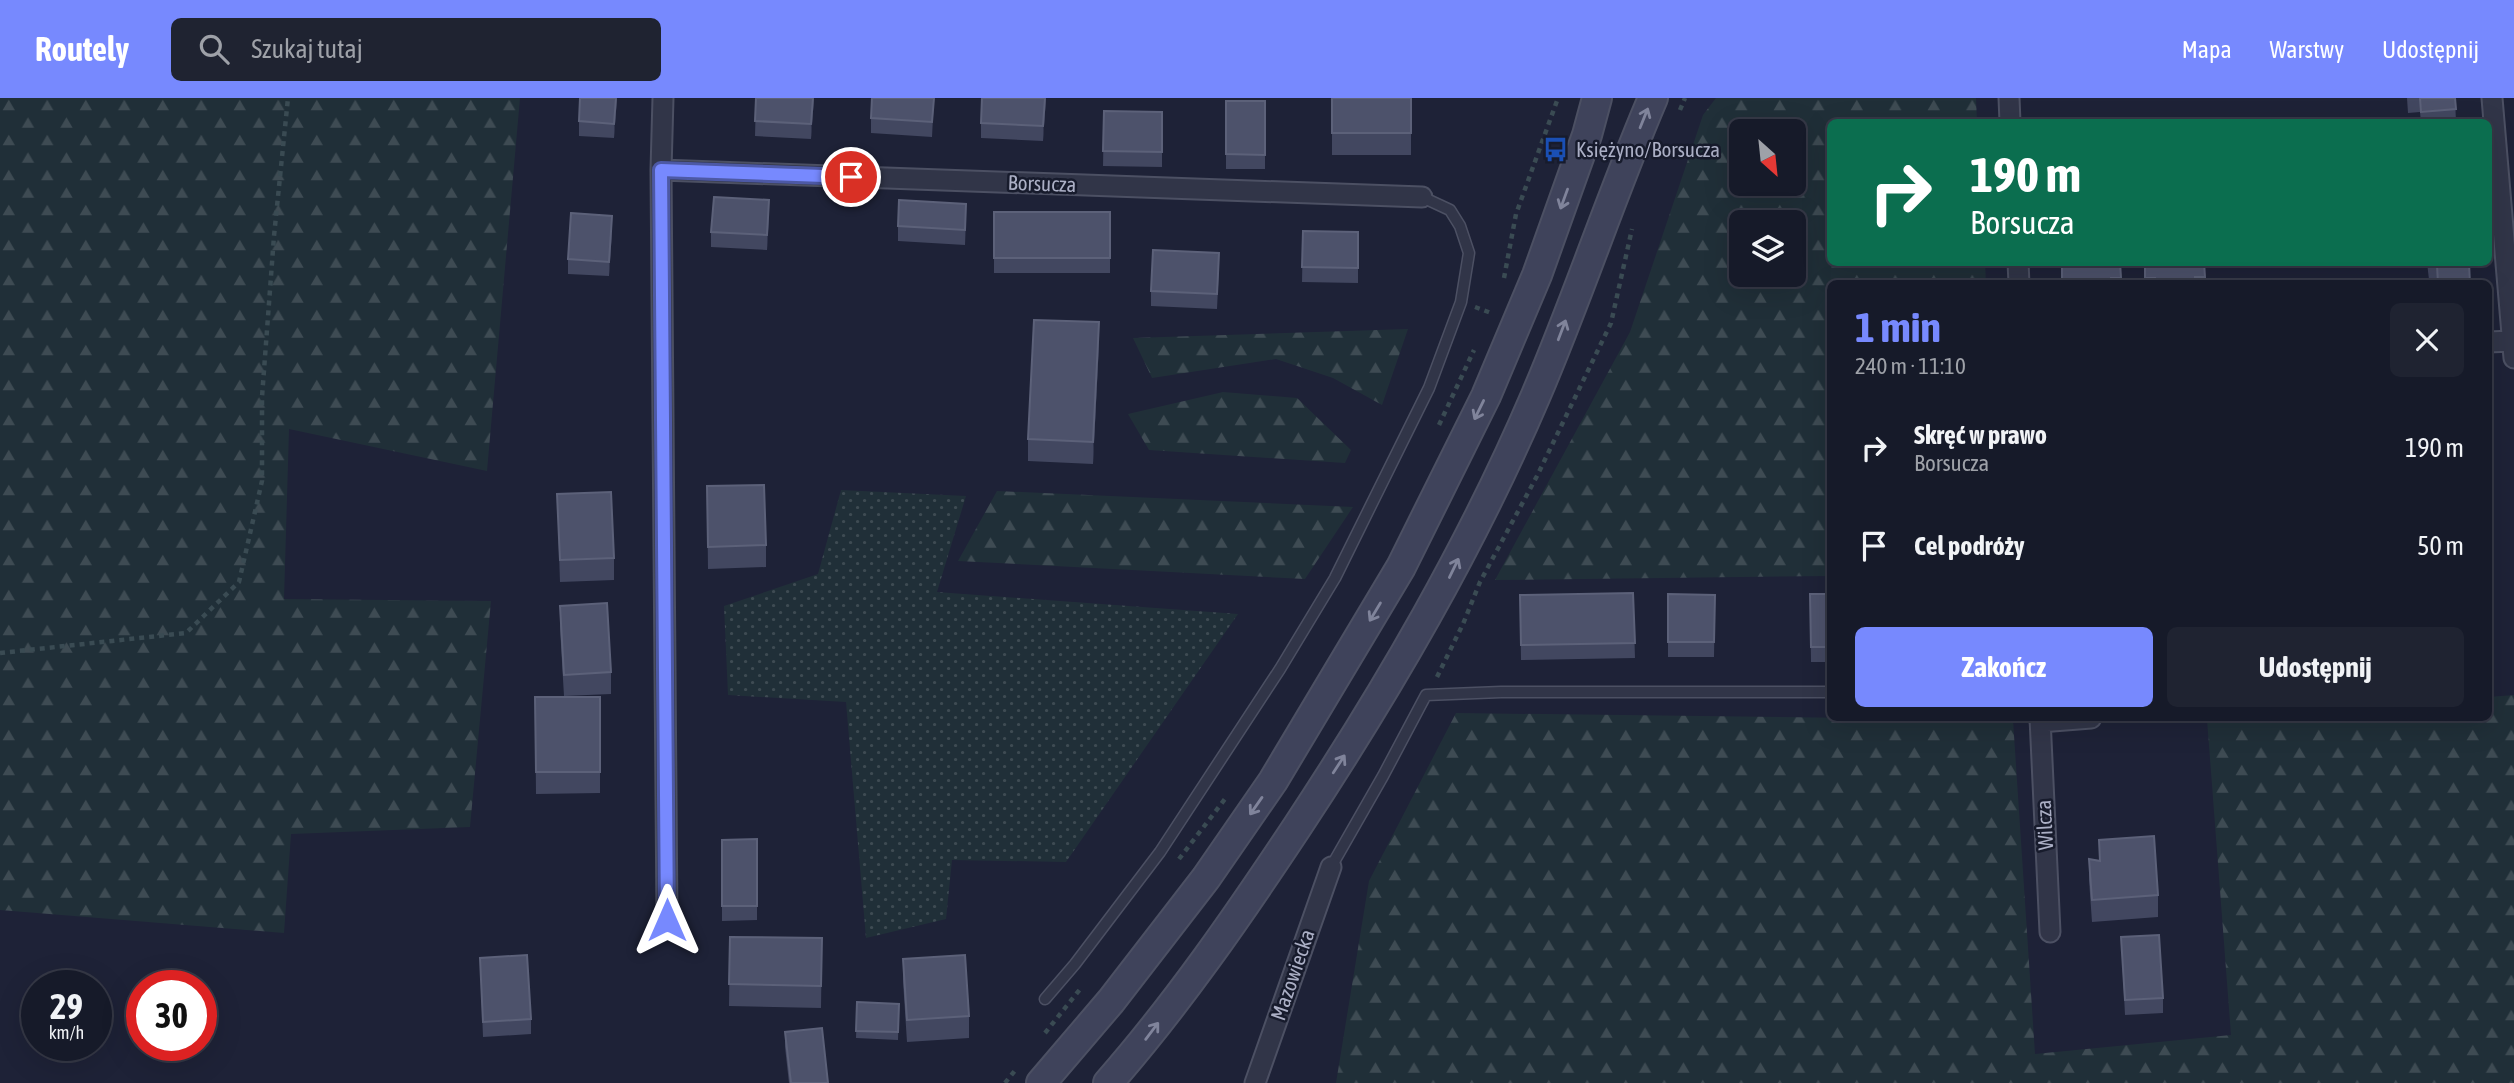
<!DOCTYPE html>
<html lang="pl">
<meta charset="utf-8">
<style>
body{margin:0;font-family:"Asap Condensed",sans-serif;background:#1f2331;color:#f1f3f6;height:100vh;display:flex;flex-direction:column;font-size:26px;white-space:nowrap}
*{box-sizing:border-box;margin:0}
p{font-size:23px;color:#9ea1a8}
.icon{flex:none;width:38px;height:38px;fill:none;stroke:currentColor;stroke-width:2;stroke-linecap:round;stroke-linejoin:round}
.map{position:relative;flex:1;overflow:hidden}
.sheet{position:absolute;left:1827px;top:182px;width:665px;height:441px;display:flex;flex-direction:column;background:#161a29;border-radius:10px;box-shadow:0 7px 28px #0002,0 0 0 2px #353846}
.sheet>*{flex:none}
.top-card{position:absolute;left:1827px;top:21px;width:665px;height:147px;border-radius:10px;box-shadow:0 7px 28px #0002,0 0 0 2px #353846;background:#0b6e4f;color:#fff;overflow:hidden}
.needle{width:46px;rotate:153deg}
.fabs{position:absolute;left:1729px;top:21px;display:grid;gap:14px}
.fabs a{display:grid;place-items:center;width:77px;height:77px;border-radius:10px;background:#161a29;box-shadow:0 7px 28px #0002,0 0 0 2px #353846;font-size:35px}
.speed{position:absolute;left:21px;top:872px;display:flex;gap:14px;font-size:35px;font-weight:700;text-align:center}
.speed>*{display:grid;place-content:center;width:91px;height:91px;border-radius:50%;background:#161a29;box-shadow:0 7px 28px #0002,0 0 0 2px #353846;line-height:1}
.speed small{font-size:18px;font-weight:400}
.speed .limit{border:10px solid #d22;background:#fff;color:#111}
.pin{position:absolute;display:grid;place-items:center;width:60px;height:60px;color:#fff;margin:-30px;border:4px solid #fff;border-radius:50%;box-shadow:0 2px 7px #0007}
.me{position:absolute;width:77px;margin:-38px;rotate:0deg;stroke-linejoin:round;filter:drop-shadow(0 0 5px #0008)}
.turn{display:flex;align-items:center;gap:24px;height:147px;padding:0 28px;font-size:32px}
.turn .icon{width:91px;height:91px;stroke-width:2.5}
.turn b{display:block;font-size:49px;line-height:60px}
.round{display:grid;place-items:center;flex:none;width:74px;height:74px;border-radius:10px;background:#1f2331}
.summary{display:flex;align-items:center;justify-content:space-between;height:119px;padding:0 28px}
h1{font-size:42px;font-weight:700;line-height:52px;color:#7789fe}
.button{display:flex;gap:14px;margin-top:auto;padding:14px 28px}
.button a{flex:1;height:80px;border-radius:10px;background:#7789fe;color:#fff;font-size:28px;font-weight:700;line-height:80px;text-align:center}
.button a+a{background:#1f2331;color:#f1f3f6}
ul{padding:0;list-style:none}
li{display:flex;align-items:center;gap:21px;height:98px;padding:0 28px}
li div{flex:1}
li b{display:block;font-size:26px}
li em{font-style:normal}
header{display:flex;align-items:center;gap:42px;box-sizing:border-box;height:98px;padding:0 35px;background:#7789fe;color:#fff}
header strong{font-size:33px}
nav{display:flex;gap:38px;margin-inline-start:auto;font-size:24px}
.search{width:490px;height:63px;background:#1f2331;display:flex;align-items:center;gap:18px;box-sizing:border-box;padding:0 24px;border-radius:10px;color:#9ea1a8;font-size:26px}
.map>svg:first-child{display:block}
.grass{fill:url(#grass-dots)}
.forest{fill:url(#forest-firs);fill-rule:evenodd}
.lines{fill:none;stroke-linecap:round;stroke-linejoin:round}
.service-casing{stroke:#4c5063;stroke-width:13}
.minor-casing{stroke:#4c5063;stroke-width:23}
.secondary-casing{stroke:#4c5063;stroke-width:32}
.path{stroke:#3a4b53;stroke-width:4.5;stroke-dasharray:5 5;stroke-linecap:butt}
.service{stroke:#313548;stroke-width:10}
.minor{stroke:#313548;stroke-width:19}
.secondary{stroke:#3f435b;stroke-width:28}
.wall{fill:#424760}
.shaded-wall{fill:#2f334b}
.building{fill:#4d526b;stroke:#5c6179;stroke-width:2}
.oneway{stroke:#80849b}
.route-casing{stroke:#4d59a5;stroke-width:18}
.route{stroke:#7789fe;stroke-width:12}
.labels{text-anchor:middle;stroke-width:5;stroke-linejoin:round;paint-order:stroke}
.poi-label{font-size:21px;fill:#abafc5;stroke:#171b2c;text-anchor:start}
.street-label{font-size:21px;fill:#abafc5;stroke:#171b2c}
</style>
<header>
<strong>Routely</strong>
<div class="search"><svg class="icon" aria-label="search" viewBox="0 0 24 24"><circle cx="10" cy="10" r="6"/><path d="M15 15l6 6"/></svg>Szukaj tutaj</div>
<nav><a>Mapa</a><a>Warstwy</a><a>Udostępnij</a></nav>
</header>
<div class="map">
<svg width="2514" height="985" viewBox="0 0 2514 985">
<defs>
<pattern id="grass-dots" width="8" height="8" patternUnits="userSpaceOnUse" patternTransform="scale(1.75)"><rect width="8" height="8" fill="#202f38"/><path d="M2 2h.1M6 6h.1" fill="none" stroke="#3e4b53" stroke-width="1.8" stroke-linecap="round"/></pattern>
<pattern id="forest-firs" width="22" height="20" patternUnits="userSpaceOnUse" patternTransform="scale(1.75)"><rect width="22" height="20" fill="#202f38"/><path d="M5 1l3.5 6h-7zM16 11l3.5 6h-7z" fill="#3e4b53"/></pattern>
</defs>
<rect width="100%" height="100%" fill="#1e2237"/>
<path class="grass" d="M841,392l125,6 -29,96 301,22 -172,248 -114,-2 -6,59 -80,19 -20,-236 -118,-7 -4,-89 94,-32z"/>
<path class="forest" d="M0,0h520l-33,373 -198,-42 -5,170 207,2 -21,226 -179,7 -7,99 -284,-23z
M1716,0h260l1,24h-147v140l155,1 1,20 -156,1v292l-335,4 135,-248 73,-217zM1741,33h53v53h-53zM1741,124h53v53h-53z
M1408,231l-26,76 -49,-27 -57,-19 -124,19 -19,-40z
M1223,294l74,6 54,52 -6,13 -196,-13 -21,-36z
M997,393l356,16 -48,72 -347,-18z
M2514,597v388h-1178l33,-202 87,-168 557,7 22,334 196,-19 -24,-316 281,-1 1,-21z"/>
<g class="lines">
<defs>
<path id="service" d="M1331,769l52,-91 43,-81 75,-3h329
M1045,901l30,-35 85,-112 120,-183 55,-91 94,-190 32,-86 8,-49 -9,-27 -10,-16 -28,-13"/>
<path id="minor" d="M663,0l-2,72 6,750
M2009,0l1,24
M2492,0l22,260
M661,72l761,27
M2018,164l1,22
M2488,244l25,-1
M2040,620l10,214
M2040,624l51,-4
M1255,985l76,-216"/>
<path id="secondary" d="M1041,985l70,-82 95,-123 67,-97 128,-214 85,-171 51,-121 50,-140 10,-37
M1108,985c70,-80 130,-167 189,-256 91,-138 174,-280 239,-432 42,-98 75,-199 117,-297"/>
</defs>
<use href="#service" class="service-casing"/>
<use href="#minor" class="minor-casing"/>
<use href="#secondary" class="secondary-casing"/>
<path class="path" d="M1680,12l5,-12
M1504,180l12,-64 42,-116
M1475,209l16,6
M1439,327l35,-75
M0,555l186,-20 53,-51 23,-101v-84l12,-161 14,-138
M1437,579l26,-53 17,-42 57,-106 74,-153 21,-94
M1179,761l46,-60
M1045,935l36,-45
M1005,985l12,-15"/>
<use href="#service" class="service"/>
<use href="#minor" class="minor"/>
<use href="#secondary" class="secondary"/>
</g>
<path class="wall" d="M617,0l-3,40 -35,-2v-15z
M756,0h58l-3,41 -56,-3z
M934,0l-2,39 -61,-4v-15z
M1046,0l-3,43 -62,-3v-15z
M1332,0h79v57h-79z
M2407,0h48l1,24h-35l-1,-10 -12,1z
M1226,3h39v68h-39z
M1104,13l58,1v55l-59,-1z
M994,114h116v61h-116z
M769,117l-2,35 -56,-3v-15z
M966,121l-1,26 -67,-4v-15z
M612,133l-3,45 -41,-2v-15z
M1303,133l55,1v51l-56,-1z
M2061,164h59l1,22h-59z
M2145,164h59l1,22h-60z
M2427,164h42l1,22h-33v-4h-8z
M1219,169l-2,42 -66,-3v-15z
M1099,246l-6,120 -65,-3v-22z
M707,388l59,59v22l-58,2z
M557,396l57,64v22l-54,2z
M1633,495l2,65 -114,2 -1,-65z
M1668,496l47,1 -1,62h-46z
M1810,496h20v68h-19z
M560,508l51,66v22l-47,2 -4,-68z
M535,599h65v96l-64,1z
M757,741v81l-35,1v-81z
M2099,742l59,55v22l-66,5 -3,-42v-21l10,1z
M730,839l92,1 -1,70 -92,-2z
M2121,839l42,61v15l-38,2z
M480,860l51,61v15l-48,3z
M903,861l66,57v22l-62,4 -4,-61z
M857,904l42,2 -1,36 -42,-2z
M785,934l43,51h-39l-4,-36z"/>
<path class="shaded-wall" d="M616,0h1l-3,40v-14z
M813,0h1l-3,41v-15z
M1045,0h1l-3,43v-15z
M769,102v15l-2,35v-15z
M612,118v15l-3,45v-14z
M1099,224v22l-6,120v-22z"/>
<path class="building" d="M580,0h36l-2,26 -35,-3z
M756,0h57l-2,26 -56,-3z
M872,0h62l-2,24 -61,-4z
M982,0h63l-2,28 -62,-3z
M1332,0h79v35h-79z
M2420,0h35l1,11 -35,3z
M1226,3h39v54l-39,-1z
M1104,13l58,1v40l-59,-1z
M714,99l55,3 -2,35 -56,-3z
M899,102l67,4 -1,26 -67,-4z
M994,114h116v46h-116z
M571,115l41,3 -3,46 -41,-3z
M1303,133l55,1v36l-56,-1z
M1153,152l66,3 -2,41 -66,-3z
M2062,164h58l1,16h-10v6h-39l-1,-5h-9z
M2145,164h59l1,15h-10v7h-40v-6h-10z
M2428,164h41l1,22h-32l-1,-19h-8z
M1034,222l65,2 -6,120 -65,-3z
M764,387l2,60 -58,2 -1,-61z
M611,394l3,66 -54,2 -3,-66z
M1633,495l2,50 -114,2 -1,-50z
M1668,496l47,1 -1,47h-46z
M1810,496h20v53h-19z
M607,505l4,69 -47,3 -4,-69z
M535,599h65v75h-64z
M2154,738l4,59 -66,5 -3,-41 11,2 -1,-21z
M757,741v67h-35v-66z
M2159,837l4,63 -38,2 -4,-63z
M730,839l92,1 -1,48 -92,-2z
M527,857l4,64 -48,3 -3,-64z
M965,857l4,61 -62,4 -4,-61z
M857,904l42,2 -1,28 -42,-1z
M822,930l6,55h-37l-6,-51z"/>
<defs><path id="oneway-shaft" d="M-6 0H5M1.5-3L5.5 0L1.5 3" fill="none" stroke-width="1.6" stroke-linecap="round" stroke-linejoin="round" transform="scale(1.75)"/></defs>
<g class="oneway">
<use href="#oneway-shaft" transform="translate(1644 20) rotate(-68)"/>
<use href="#oneway-shaft" transform="translate(1564 101) rotate(110)"/>
<use href="#oneway-shaft" transform="translate(1562 232) rotate(-69)"/>
<use href="#oneway-shaft" transform="translate(1479 312) rotate(116)"/>
<use href="#oneway-shaft" transform="translate(1454 470) rotate(-64)"/>
<use href="#oneway-shaft" transform="translate(1375 514) rotate(121)"/>
<use href="#oneway-shaft" transform="translate(1339 666) rotate(-57)"/>
<use href="#oneway-shaft" transform="translate(1256 708) rotate(125)"/>
<use href="#oneway-shaft" transform="translate(1152 933) rotate(-53)"/>
</g>
<g class="lines">
<defs>
<path id="route" d="M667,822l-6,-750 190,7"/>
</defs>
<use href="#route" class="route-casing"/>
<use href="#route" class="route"/>
</g>
<defs>
<symbol id="bus-bare" viewBox="-9 -9 18 18"><path d="M-5-6H5V4H4V6H2V4H-2V6H-4V4H-5ZM-3.5-4V0h7V-4ZM-3.5 1.2v1.5H-2V1.2ZM2 1.2v1.5H3.5V1.2Z" fill="#1a4fb4" stroke="#171b2c" stroke-width="2.5" paint-order="stroke"/></symbol>
</defs>
<g fill-rule="evenodd">
<use href="#bus-bare" x="1538" y="34" width="35" height="35"/>
</g>
<g class="labels">
<g class="poi-label">
<text x="1576" y="59">Księżyno/Borsucza</text>
</g>
<g class="street-label">
<text transform="translate(1042 86) rotate(2)" y="7">Borsucza</text>
<text transform="translate(2045 727) rotate(-93)" y="7">Wilcza</text>
<text transform="translate(1293 877) rotate(-71)" y="7">Mazowiecka</text>
</g>
</g>
</svg>
<div class="fabs">
<a><svg class="needle" viewBox="-14 -14 28 28"><path d="M0-13l5 13h-10z" fill="#e53935"/><path d="M0 13l5-13h-10z" fill="#9ea1a8"/></svg></a>
<a><svg class="icon" aria-label="layers" viewBox="0 0 24 24"><path d="M12 4l9 5-9 5-9-5zM3 14l9 5 9-5"/></svg></a>
</div>
<div class="speed"><div>29<small>km/h</small></div><div class="limit">30</div></div>
<div class="pin" style="left:851px;top:79px;background:#d93025"><svg class="icon" aria-label="arrive" viewBox="0 0 24 24"><path d="M6 21V4h12l-3 4 3 4H6"/></svg></div>
<svg class="me" style="left:667px;top:822px" viewBox="-20 -20 40 40"><path d="M0-17L14 15 0 8-14 15z" fill="#7789fe" stroke="#fff" stroke-width="4"/></svg>
<div class="top-card">
<div class="turn"><svg class="icon" aria-label="right" viewBox="0 0 24 24"><path d="M7 20v-9h11M14 6l5 5-5 5"/></svg><div><b>190 m</b>Borsucza</div></div>
</div>
<section class="sheet">
<div class="summary"><div><h1>1 min</h1><p>240 m · 11:10</p></div><a class="round"><svg class="icon" aria-label="close" viewBox="0 0 24 24"><path d="M6 6l12 12M18 6L6 18"/></svg></a></div>
<ul>
<li><svg class="icon" aria-label="right" viewBox="0 0 24 24"><path d="M7 20v-9h11M14 6l5 5-5 5"/></svg><div><b>Skręć w prawo</b><p>Borsucza</p></div><em>190 m</em></li>
<li><svg class="icon" aria-label="arrive" viewBox="0 0 24 24"><path d="M6 21V4h12l-3 4 3 4H6"/></svg><div><b>Cel podróży</b></div><em>50 m</em></li>
</ul>
<div class="button"><a>Zakończ</a><a>Udostępnij</a></div>
</section>
</div>
